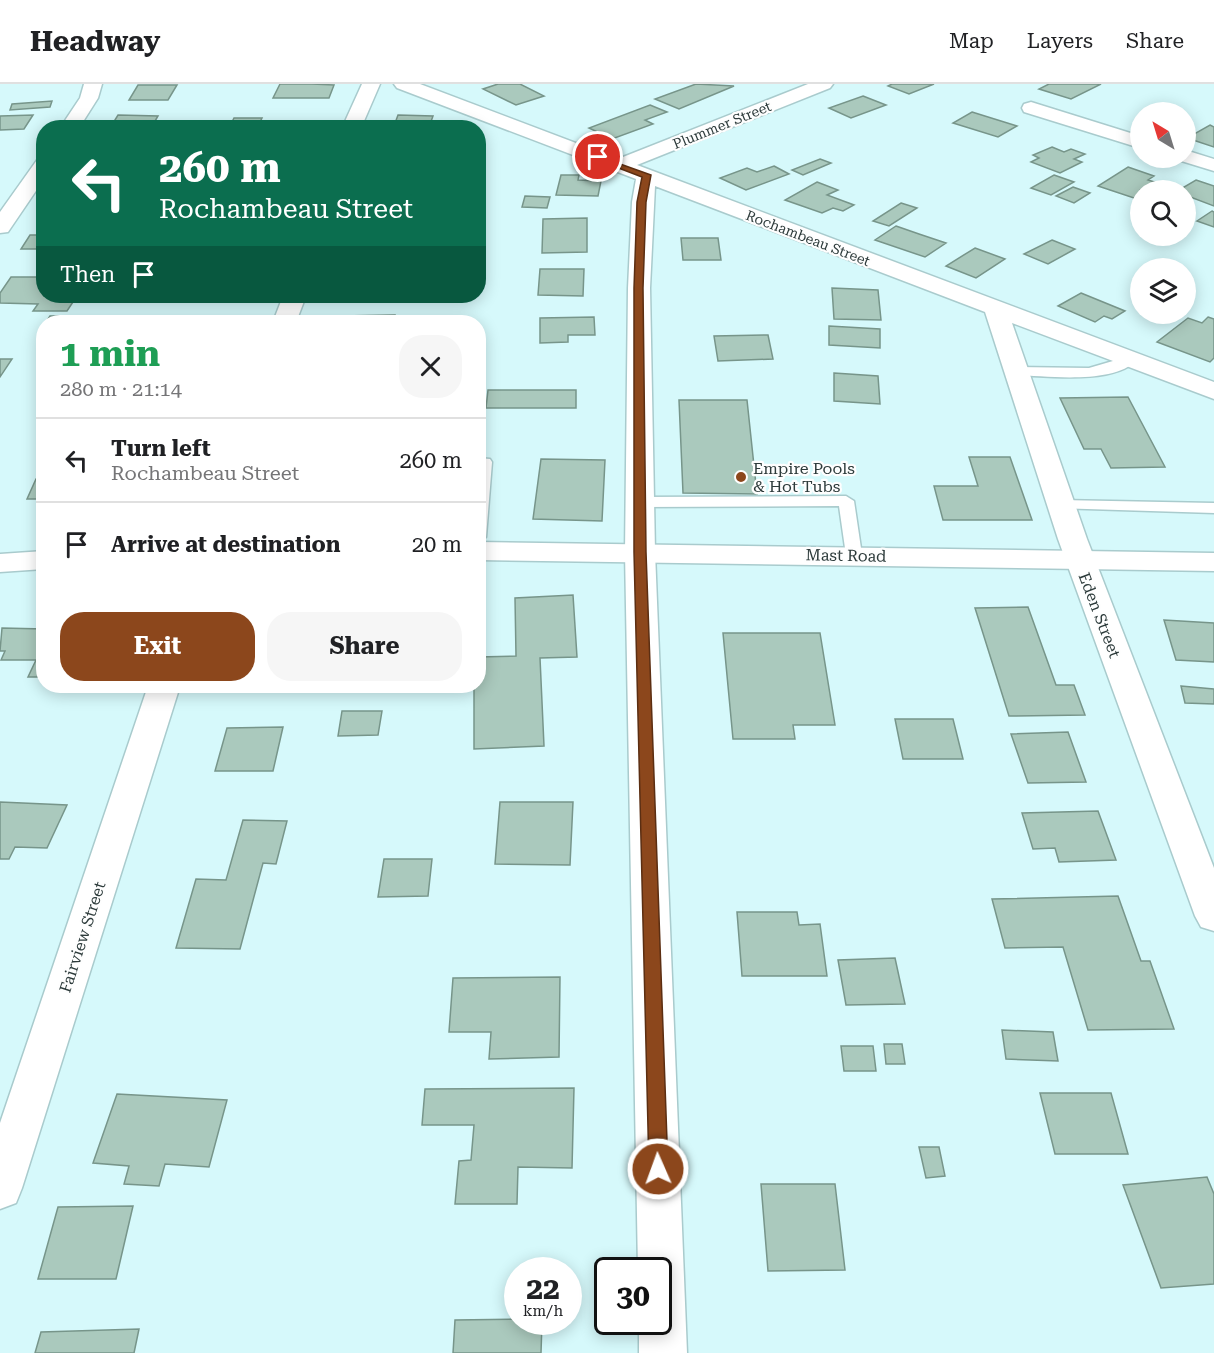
<!DOCTYPE html>
<meta charset="utf-8">
<style>
body{margin:0;font-family:"Roboto Serif",serif;background:#f6f6f6;color:#202124;height:100vh;display:flex;flex-direction:column;font-size:22px;white-space:nowrap}
*{box-sizing:border-box;margin:0}
p{font-size:20px;color:#757577}
.icon{flex:none;width:33px;height:33px;fill:none;stroke:currentColor;stroke-width:2;stroke-linecap:round;stroke-linejoin:round}
.map{position:relative;flex:1;overflow:hidden}
.panel{position:absolute;left:36px;top:231px;width:450px;height:378px;display:flex;flex-direction:column;background:#fff;border-radius:24px;box-shadow:0 3px 15px #0003}
.panel>*{flex:none}
.top-card{position:absolute;left:36px;top:36px;width:450px;height:183px;border-radius:24px;box-shadow:0 3px 15px #0003;background:#0b6e4f;color:#fff;overflow:hidden}
.needle{width:39px;rotate:322deg}
.controls{position:absolute;left:1130px;top:18px;display:grid;gap:12px}
.controls a{display:grid;place-items:center;width:66px;height:66px;border-radius:50%;background:#fff;box-shadow:0 3px 15px #0003;font-size:30px}
.speed{position:absolute;left:504px;top:1173px;display:flex;gap:12px;font-size:30px;font-weight:700;text-align:center}
.speed>*{display:grid;place-content:center;width:78px;height:78px;border-radius:50%;background:#fff;box-shadow:0 3px 15px #0003;line-height:1}
.speed small{font-size:15px;font-weight:400}
.speed .limit{border:3px solid #111;border-radius:9px;background:#fff;color:#111}
.pin{position:absolute;display:grid;place-items:center;width:51px;height:51px;color:#fff;margin:-26px;border:3px solid #fff;border-radius:50%;box-shadow:0 2px 6px #0007}
.me{position:absolute;width:66px;margin:-33px;rotate:358deg;stroke-linejoin:round;filter:drop-shadow(0 0 4px #0008)}
.turn{display:flex;align-items:center;gap:21px;height:126px;padding:0 24px;font-size:27px}
.turn .icon{width:78px;height:78px;stroke-width:2.5}
.turn b{display:block;font-size:42px;line-height:51px}
.then{display:flex;align-items:center;height:57px;padding:0 24px;background:#0003;gap:12px;font-size:22px}
.round{display:grid;place-items:center;flex:none;width:63px;height:63px;border-radius:24px;background:#f6f6f6}
.headline{display:flex;align-items:center;justify-content:space-between;height:102px;padding:0 24px}
h1{font-size:36px;font-weight:700;line-height:45px;color:#1e9e55}
.button{display:flex;gap:12px;margin-top:auto;padding:12px 24px}
.button a{flex:1;height:69px;border-radius:24px;background:#8c471c;color:#fff;font-size:24px;font-weight:700;line-height:69px;text-align:center}
.button a+a{background:#f6f6f6;color:#202124}
ul{padding:0;list-style:none}
li{display:flex;align-items:center;gap:18px;height:84px;padding:0 24px;border-top:2px solid #e0e0e0}
li div{flex:1}
li b{display:block;font-size:22px}
li em{font-style:normal}
header{display:flex;align-items:center;gap:36px;box-sizing:border-box;height:84px;padding:0 30px;background:#fff;border-bottom:2px solid #e0e0e0}
header strong{font-size:28px}
nav{display:flex;gap:33px;margin-inline-start:auto;font-size:21px}
.map>svg:first-child{display:block}
.building{fill:#aac9bd;stroke:#77958a;stroke-width:1.5}
.lines{fill:none;stroke-linecap:round;stroke-linejoin:round}
.lane-casing{stroke:#a9cbcd;stroke-width:3}
.street-casing{stroke:#a9cbcd;stroke-width:3}
.secondary-casing{stroke:#a9cbcd;stroke-width:3}
.lane{fill:#fff;fill-rule:evenodd}
.street{fill:#fff;fill-rule:evenodd}
.secondary{fill:#fff;fill-rule:evenodd}
.route{fill:#8c471c;stroke:#5b2e12;stroke-width:1.5}
.poi-dot{fill:#8c471c;stroke:#fefefe;stroke-width:2}
.labels{text-anchor:middle;stroke-width:4.5;stroke-linejoin:round;paint-order:stroke}
.far-street-label{font-size:14px;fill:#2d3b3b;stroke:#fefefe}
.poi-label{font-size:16px;fill:#2d3b3b;stroke:#fefefe;text-anchor:start}
.street-label{font-size:16px;fill:#2d3b3b;stroke:#fefefe}
</style>
<header>
<strong>Headway</strong>
<nav><a>Map</a><a>Layers</a><a>Share</a></nav>
</header>
<div class="map">
<svg width="1214" height="1269" viewBox="0 0 1214 1269">
<rect width="100%" height="100%" fill="#d6f9fb"/>
<path class="building" d="M280,0h32l22,1 -5,13h-56z
M498,0h22l24,12 -28,9 -33,-16z
M696,0l38,2 -55,23 -24,-10z
M892,0h42l-25,10 -21,-8z
M1049,0h52l-30,15 -32,-10z
M138,1h39l-9,15h-39z
M863,12l23,9 -35,13 -22,-10z
M52,17l-2,6 -40,3 2,-6z
M650,21l17,7 -22,8 8,4 -41,15 -23,-11z
M972,28l45,14 -19,11 -45,-14z
M33,31l-9,14 -24,1v-14z
M118,31l40,1 -7,12h-41z
M398,31l35,1 -4,11 -35,-1z
M234,34h28l-5,10h-28z
M1210,41l4,2v20l-27,-9z
M1052,63l12,5 7,-3 14,5 -11,5 8,3 -22,11 -29,-11 8,-4 -6,-3z
M820,75l11,4 -28,12 -11,-5z
M774,82l15,8 -43,16 -26,-12 27,-10 10,4z
M1128,83l26,9 -6,4 19,6 -8,4h-19v10l-42,-14z
M561,91h18l-1,5 23,1 -3,15 -42,-1z
M1054,91l20,7 -23,13 -20,-7z
M1196,96l18,6v20l-29,-11v-5h-6z
M817,98l21,8 -11,5 27,10 -11,6 -10,-3 -11,5 -37,-13z
M1073,103l17,6 -16,10 -18,-7z
M525,112l25,1 -3,11 -25,-1z
M901,119l16,5 -28,18 -16,-5z
M1212,127l2,1v15l-17,-6z
M587,134v34l-45,1 1,-34z
M896,142l23,8 27,9 -21,14 -50,-17z
M30,151h14v14h-23z
M681,154h37l3,22h-38z
M1052,156l23,9 -27,15 -24,-10z
M975,164l30,11 -29,19 -30,-12z
M540,185h44l-1,27 -45,-1z
M11,193h33v19h33l-10,15h-34l5,-7 -38,-1v-10z
M832,204l46,2 3,30 -47,-1z
M1081,209l44,18 -13,8 -8,-3 -9,6 -37,-16z
M164,212h29l-2,5h-30z
M395,231l-1,7h-55l1,-6z
M50,232h32l-3,6h-33z
M184,233l49,1 -2,4h-50z
M594,233l1,18h-27v7l-28,1v-25z
M1208,233l6,2v39l-4,4 -53,-20 31,-24 14,5z
M829,242l51,3v19l-51,-3z
M768,251l5,24 -55,2 -4,-25z
M0,275h12l-12,18z
M834,289l44,3 2,28 -46,-3z
M488,306h88v18h-90z
M1128,313l37,70 -54,1 -10,-19h-17l-24,-51z
M679,316h68l10,94 -74,-1z
M969,373h41l22,63h-89l-9,-34h44z
M541,375l64,1 -3,61 -69,-2z
M36,395h8v20h-17z
M573,511l4,62 -37,1 4,88 -70,3v-63h4v-29l38,-1 -1,-58z
M1028,523l28,78h18l11,30 -76,1 -34,-108z
M1164,536l50,3v39l-38,-2z
M2,544l42,1v48h-16l8,-17h-35l4,-9h-5z
M723,549h97l15,92h-42l2,14h-62z
M1181,602l33,3v15l-29,-1z
M342,627h40l-4,24 -40,1z
M895,635h58l10,40h-60z
M283,643l-10,44h-58l12,-43z
M1068,648l18,50 -58,1 -17,-49z
M0,718l67,3 -20,43 -32,-1 -6,12h-9z
M500,718h73l-3,63 -75,-1z
M1098,727l18,49 -57,2 -4,-14 -22,1 -11,-36z
M243,736l44,1 -11,43 -13,-1 -23,86 -64,-1 20,-69 30,1z
M384,775h48l-4,37 -50,1z
M1118,812l23,65h9l24,68 -86,1 -25,-83 -58,1 -13,-49z
M737,828h60l2,13 21,-1 7,52h-85z
M895,874l10,46 -59,1 -8,-45z
M560,893l-1,80 -70,2 2,-27h-42l4,-54z
M1002,946l51,2 5,29 -52,-2z
M884,960h18l3,20h-19z
M841,962h32l3,25h-32z
M574,1004l-2,80 -54,-1 -1,37h-62l4,-43 12,-1 3,-35h-52l3,-36z
M1040,1009h71l17,61h-73z
M117,1010l110,6 -18,67 -44,-3 -6,22 -35,-2 5,-18 -36,-3z
M919,1063h20l6,29 -19,2z
M1207,1093l7,17v90l-53,4 -38,-103z
M761,1100h74l10,86 -77,1z
M133,1122l-17,73h-78l20,-72z
M518,1235v3h24l-1,31h-88l2,-33z
M139,1245l-5,24h-99l6,-21z"/>
<g class="lines">
<defs>
<path id="lane" d="M1130,272l7,4c-24,25 -90,16 -122,15l-7,-4 7,-4 74,1z
M478,374l12,1 2,3 -6,75 -8,5z
M846,412l8,5 8,54 -8,5 -8,-5 -7,-49 -199,1 -8,-5 8,-5z
M1060,416l154,3v10l-159,-5 -3,-3 3,-3z"/>
<path id="street" d="M84,0h18l-4,14 -19,30h-19l20,-30z
M362,0h18l-19,44h-19z
M394,0h26l198,75 190,-75h25l-3,4 -193,77 577,217v17l-202,-76 75,216 127,329v63l-13,-4 -6,-11 -137,-377 -73,-227 -330,-126 -5,102 5,264 32,801h-48v-31h19v-52h-20l-13,-718 3,-264 4,-86 4,-23 -239,-91z
M1031,18l109,34v12l-116,-36 -2,-4 2,-4z
M1185,66l29,9v12l-36,-11 -2,-2h9z
M44,74v21l-36,53 -8,1v-21l37,-52z
M283,212h23l-10,26h-23z
M148,602h32l-158,502 -6,15 -16,6v-86z"/>
<path id="secondary" d="M478,458l736,11v18l-736,-11z
M44,467v18l-44,3v-18z"/>
</defs>
<use href="#lane" class="lane-casing"/>
<use href="#street" class="street-casing"/>
<use href="#secondary" class="secondary-casing"/>
<use href="#lane" class="lane"/>
<use href="#street" class="street"/>
<use href="#secondary" class="secondary"/>
</g>
<path class="route" d="M595,71l56,20 -5,27 -3,86 3,264 22,617 -3,6 -7,2 -6,-2 -3,-6 -15,-617v-264l3,-86 5,-25 -47,-18z"/>
<circle class="poi-dot" cx="741" cy="393" r="6"/>
<g class="labels">
<g class="far-street-label">
<text transform="translate(722 41) rotate(-22)" y="5">Plummer Street</text>
<text transform="translate(808 154) rotate(21)" y="5">Rochambeau Street</text>
</g>
<g class="poi-label">
<text x="753" y="390">Empire Pools<tspan x="753" dy="18">&amp; Hot Tubs</tspan></text>
</g>
<g class="street-label">
<text transform="translate(846 471) rotate(1)" y="6">Mast Road</text>
<text transform="translate(1100 531) rotate(69)" y="6">Eden Street</text>
<text transform="translate(82 853) rotate(-72)" y="6">Fairview Street</text>
</g>
</g>
</svg>
<div class="controls">
<a><svg class="needle" viewBox="-14 -14 28 28"><path d="M0-13l5 13h-10z" fill="#e53935"/><path d="M0 13l5-13h-10z" fill="#757577"/></svg></a>
<a><svg class="icon" aria-label="search" viewBox="0 0 24 24"><circle cx="10" cy="10" r="6"/><path d="M15 15l6 6"/></svg></a>
<a><svg class="icon" aria-label="layers" viewBox="0 0 24 24"><path d="M12 4l9 5-9 5-9-5zM3 14l9 5 9-5"/></svg></a>
</div>
<div class="speed"><div>22<small>km/h</small></div><div class="limit">30</div></div>
<div class="pin" style="left:598px;top:73px;background:#d93025"><svg class="icon" aria-label="arrive" viewBox="0 0 24 24"><path d="M6 21V4h12l-3 4 3 4H6"/></svg></div>
<svg class="me" style="left:658px;top:1085px" viewBox="-20 -20 40 40"><circle r="17" fill="#8c471c" stroke="#fff" stroke-width="3"/><path d="M0-11L8 9 0 5-8 9z" fill="#fff"/></svg>
<div class="top-card">
<div class="turn"><svg class="icon" aria-label="left" viewBox="0 0 24 24"><path d="M17 20v-9H6M10 6l-5 5 5 5"/></svg><div><b>260 m</b>Rochambeau Street</div></div>
<div class="then">Then<svg class="icon" aria-label="arrive" viewBox="0 0 24 24"><path d="M6 21V4h12l-3 4 3 4H6"/></svg></div>
</div>
<section class="panel">
<div class="headline"><div><h1>1 min</h1><p>280 m · 21:14</p></div><a class="round"><svg class="icon" aria-label="close" viewBox="0 0 24 24"><path d="M6 6l12 12M18 6L6 18"/></svg></a></div>
<ul>
<li><svg class="icon" aria-label="left" viewBox="0 0 24 24"><path d="M17 20v-9H6M10 6l-5 5 5 5"/></svg><div><b>Turn left</b><p>Rochambeau Street</p></div><em>260 m</em></li>
<li><svg class="icon" aria-label="arrive" viewBox="0 0 24 24"><path d="M6 21V4h12l-3 4 3 4H6"/></svg><div><b>Arrive at destination</b></div><em>20 m</em></li>
</ul>
<div class="button"><a>Exit</a><a>Share</a></div>
</section>
</div>
